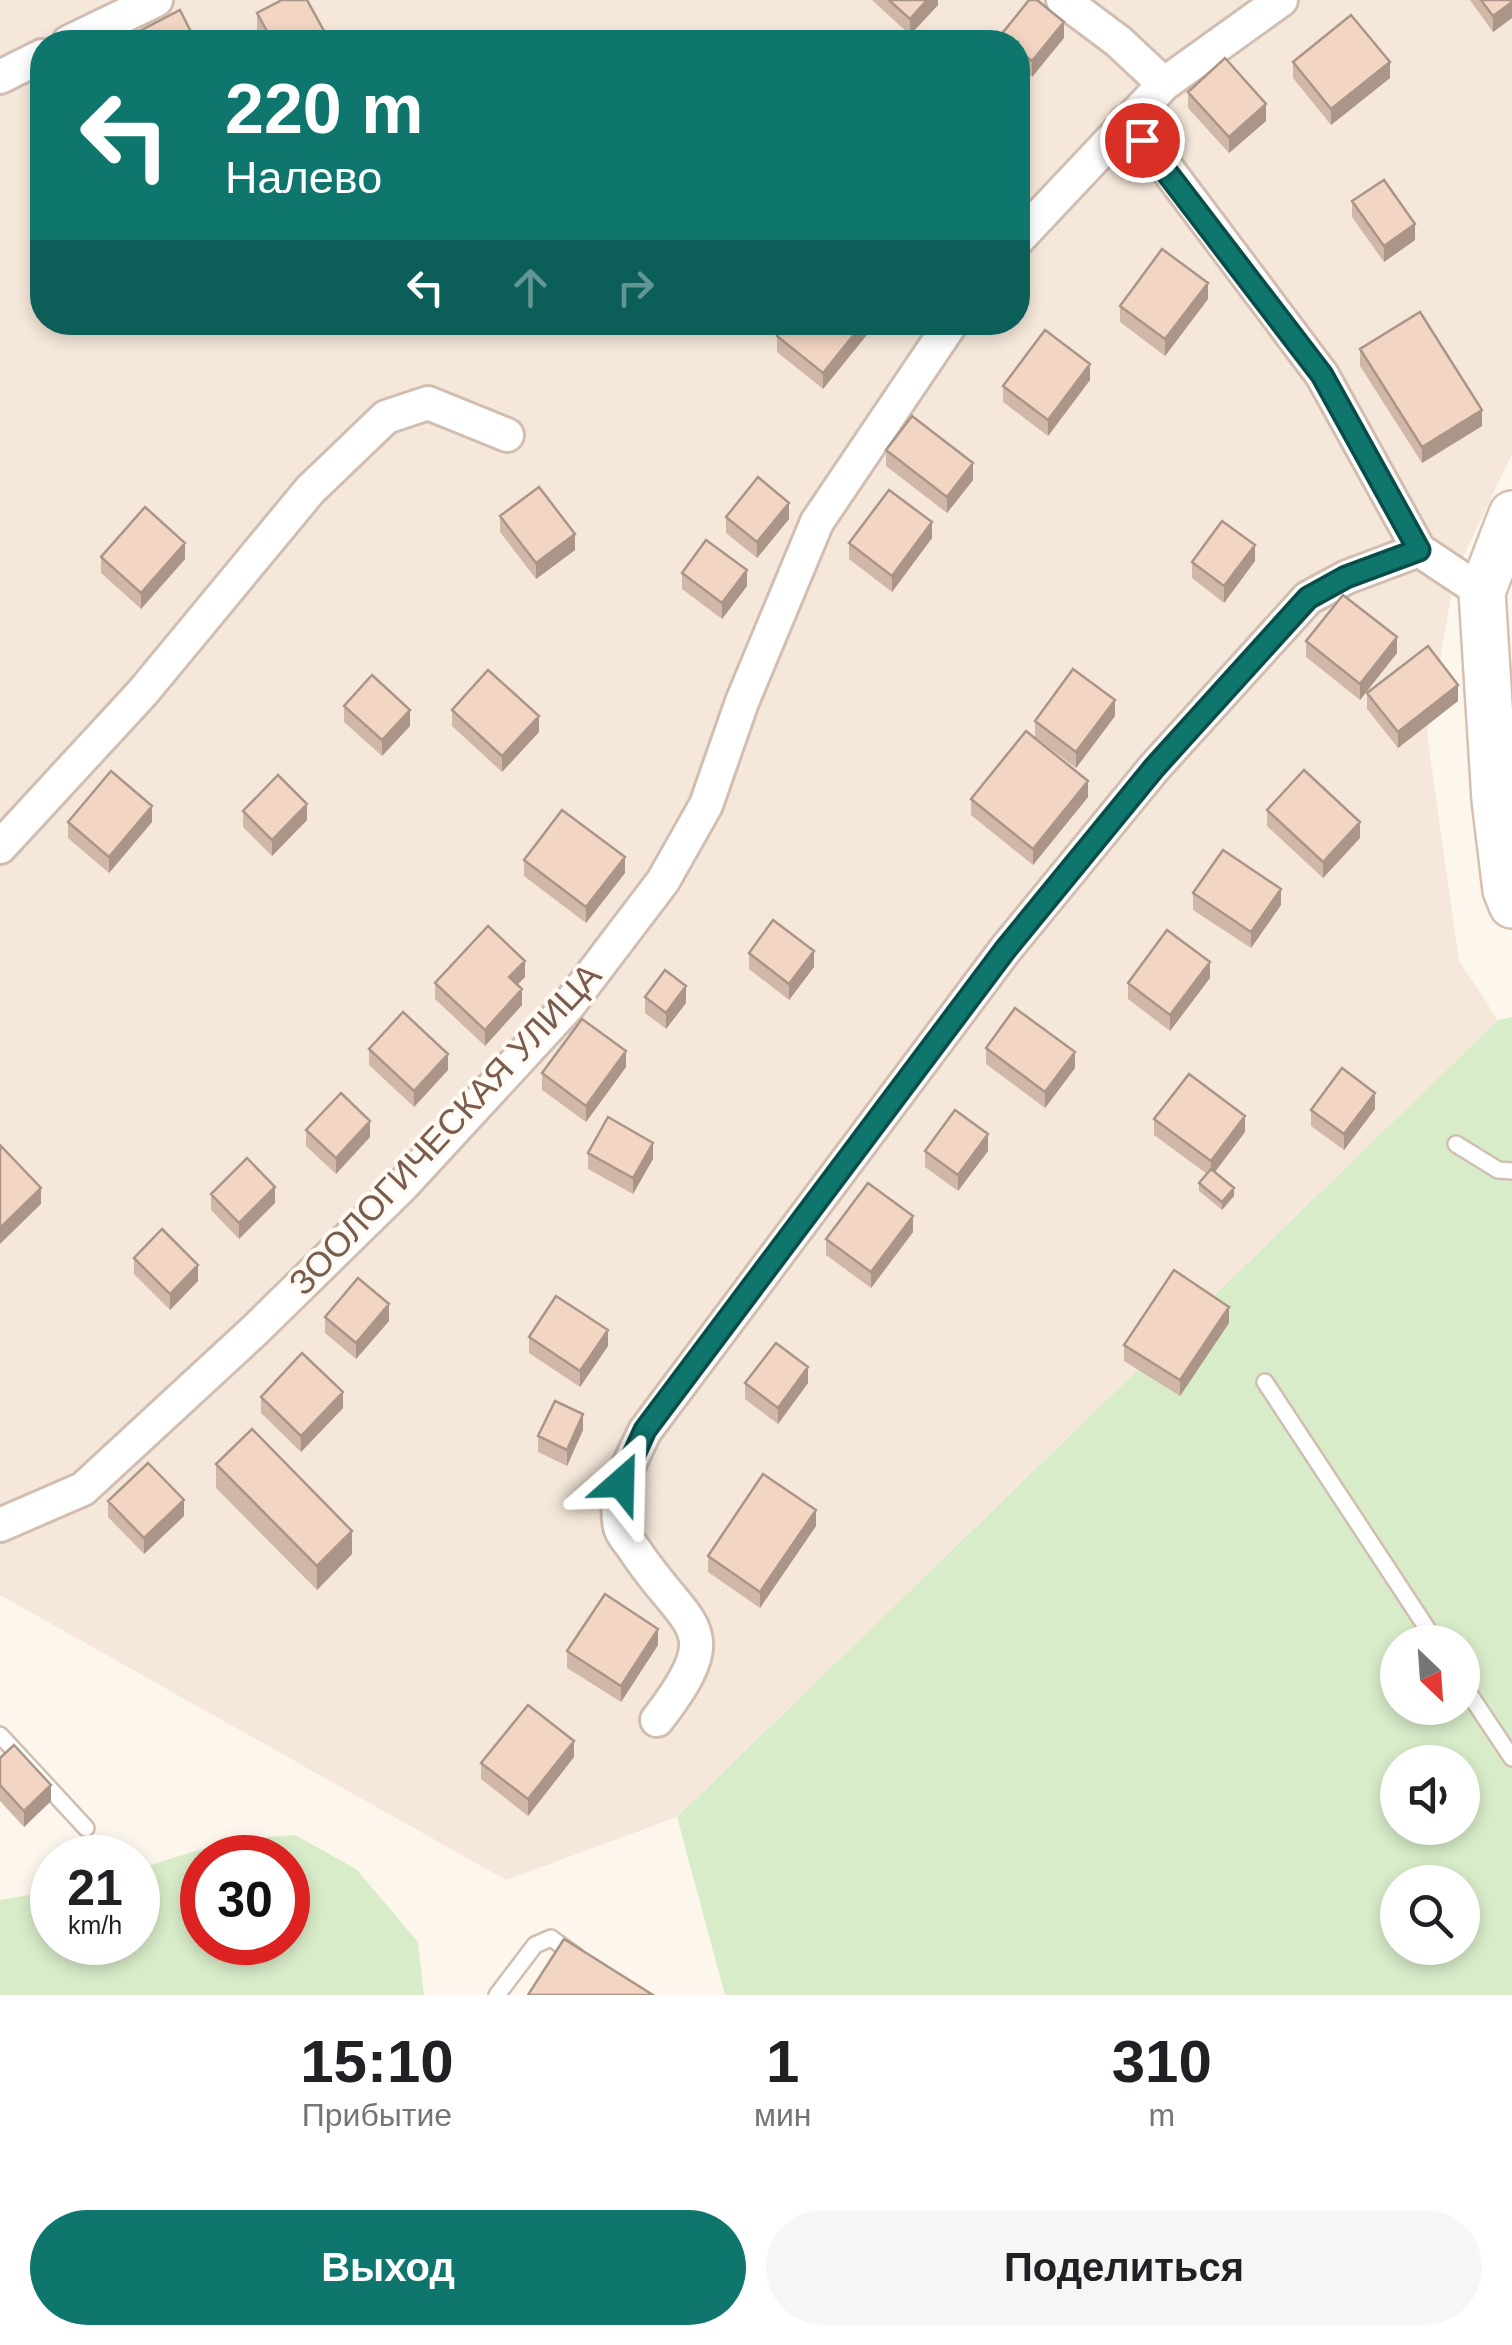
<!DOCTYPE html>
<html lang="ru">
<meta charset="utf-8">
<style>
body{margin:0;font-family:Arial,sans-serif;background:#f6f6f6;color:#202124;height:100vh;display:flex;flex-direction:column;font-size:38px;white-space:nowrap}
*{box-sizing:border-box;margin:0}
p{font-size:32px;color:#757577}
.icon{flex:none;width:55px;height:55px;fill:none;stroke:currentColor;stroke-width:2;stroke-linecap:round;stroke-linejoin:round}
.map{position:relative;height:1995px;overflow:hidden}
.drawer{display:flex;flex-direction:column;background:#fff;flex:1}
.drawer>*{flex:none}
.hud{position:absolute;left:30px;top:30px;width:1000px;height:305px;border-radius:40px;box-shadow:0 5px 15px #0003;background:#0f766e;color:#fff;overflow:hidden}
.needle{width:65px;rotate:155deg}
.fabs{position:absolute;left:1380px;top:1625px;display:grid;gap:20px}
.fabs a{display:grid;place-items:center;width:100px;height:100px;border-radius:50%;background:#fff;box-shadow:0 5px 15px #0003;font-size:50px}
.speed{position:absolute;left:30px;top:1835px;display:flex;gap:20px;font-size:50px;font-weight:700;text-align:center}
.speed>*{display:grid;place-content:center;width:130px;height:130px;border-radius:50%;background:#fff;box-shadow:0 5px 15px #0003;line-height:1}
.speed small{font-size:25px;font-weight:400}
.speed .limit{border:15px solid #d22;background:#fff;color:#111}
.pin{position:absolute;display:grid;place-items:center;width:85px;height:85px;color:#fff;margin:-42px;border:5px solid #fff;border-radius:50%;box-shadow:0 2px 10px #0007}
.me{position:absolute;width:110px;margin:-55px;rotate:25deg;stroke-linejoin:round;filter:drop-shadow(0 0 8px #0008)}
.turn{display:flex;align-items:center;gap:35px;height:210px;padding:0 30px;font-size:45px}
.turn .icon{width:130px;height:130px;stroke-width:2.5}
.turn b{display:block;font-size:70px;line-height:85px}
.lanes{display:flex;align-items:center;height:95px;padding:0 30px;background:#0003;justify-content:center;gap:50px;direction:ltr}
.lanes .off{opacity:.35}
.eta{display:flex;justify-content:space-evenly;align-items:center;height:170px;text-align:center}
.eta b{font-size:60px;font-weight:600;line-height:70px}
.primary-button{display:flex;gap:20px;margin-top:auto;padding:20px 30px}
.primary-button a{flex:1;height:115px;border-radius:60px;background:#0f766e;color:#fff;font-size:40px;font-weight:600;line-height:115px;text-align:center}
.primary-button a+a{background:#f6f6f6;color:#202124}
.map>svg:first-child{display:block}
.residential{fill:#f5e8da;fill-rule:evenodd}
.green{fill:#d8ecc9;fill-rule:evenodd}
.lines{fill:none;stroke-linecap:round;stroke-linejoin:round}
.lane-casing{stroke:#d1beb0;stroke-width:20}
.street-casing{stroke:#d1beb0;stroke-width:38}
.secondary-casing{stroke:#d6c0b0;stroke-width:50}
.lane{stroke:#fff;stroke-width:15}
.street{stroke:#fff;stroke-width:32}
.secondary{stroke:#fff;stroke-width:45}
.wall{fill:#d1b7a8}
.shaded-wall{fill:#aa9588}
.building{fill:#f3d5c3;stroke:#aa9588;stroke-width:2.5}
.route-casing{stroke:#0a4d48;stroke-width:25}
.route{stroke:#0f766e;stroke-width:18}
.labels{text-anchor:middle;stroke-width:8;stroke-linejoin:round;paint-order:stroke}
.street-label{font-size:35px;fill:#7a5c4d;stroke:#fffaf3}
</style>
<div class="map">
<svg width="1512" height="1995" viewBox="0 0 1512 1995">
<rect width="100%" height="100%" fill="#fdf6ec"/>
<path class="residential" d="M0,0h1512v454l-57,120 -28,160 32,227 39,59 -821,797 -171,63 -506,-285zM42,42h976v280h-976z"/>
<path class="green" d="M1512,1017v978h-787l-48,-178 821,-797zM1398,1642h64v66h-64zM1398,1762h64v66h-64zM1398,1882h64v66h-64z
M295,1835l61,34 62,73 6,53h-424v-95l52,-9v51h86v-73l96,-30zM202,1858h86v84h-86z"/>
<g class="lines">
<defs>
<path id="lane" d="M1456,1144l42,26 14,1
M1265,1382l171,260
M1462,1683l50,75
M0,1735l86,93
M497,1995l38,-50 16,-7 25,18"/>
<path id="street" d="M1063,0l55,41 46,43
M69,42l87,-42
M0,77l42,-21
M1126,122l33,36 163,217 97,175 63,42
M1018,239l146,-155 117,-84
M0,847l143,-155 167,-202 76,-73 42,-14 79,32
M0,1525l83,-36 171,-158 149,-146 165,-179 95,-125 43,-76 36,-103 75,-180 135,-200
M657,1720c73,-94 31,-90 -21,-168 -5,-8 -15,-18 -16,-26 -7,-35 11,-66 25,-95l360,-481 149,-182 154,-170 39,-21 72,-27"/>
<path id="secondary" d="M1512,514l-30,78 13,208 11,90 6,15"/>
</defs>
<use href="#lane" class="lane-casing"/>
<use href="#street" class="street-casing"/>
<use href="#secondary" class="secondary-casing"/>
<use href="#lane" class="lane"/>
<use href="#street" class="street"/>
<use href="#secondary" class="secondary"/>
</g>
<path class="wall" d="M872,0h66v5l-28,30z
M1470,0h42v18l-19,14z
M257,13l73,29h-66l-7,-13z
M1000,36l64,2 -32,39 -14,-11v-24h-18z
M1293,62l97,16 -59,47 -38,-47z
M1188,92l78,29 -37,32 -41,-45z
M42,174v26l-4,-7v-16z
M1352,201l63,39 -31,22 -32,-45z
M1208,299l-43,57 -45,-34v-16z
M870,322v9l-47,58 -46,-37v-16z
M1360,349l122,77 -60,37 -62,-97z
M1090,380l-42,56 -45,-34v-16z
M886,450l87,30 -26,33 -61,-47z
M500,516l75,34 -39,29 -36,-47z
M726,517l63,2 -32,39 -31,-25z
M932,538l-40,54 -43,-33v-16z
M101,557l84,2 -44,50 -40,-36z
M1255,561l-31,42 -32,-25v-16z
M682,573l65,13 -25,33 -40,-30z
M1306,641l91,12 -37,47 -54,-43z
M1367,693l91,8 -60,47 -31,-39z
M344,706l66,20 -28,30 -38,-34z
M452,710l87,22 -37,40 -50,-46z
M1115,716l-39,52 -41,-31v-16z
M1088,797l-55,68 -62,-50v-16z
M1267,810l93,28 -37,40 -56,-52z
M243,811l64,9 -35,36 -29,-29z
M68,822h84l-43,51 -41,-35z
M524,860l101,13 -39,50 -62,-47z
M1193,893l88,12 -30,43 -58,-38z
M749,953l65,14 -25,33 -40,-31z
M525,977l-8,8 5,20 -37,41 -50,-47v-16z
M1210,978l-40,53 -42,-32v-16z
M645,997l41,6 -20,26 -21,-16z
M986,1048l89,20 -30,40 -59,-44z
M369,1049l79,21 -34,37 -45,-42z
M626,1067l-40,55 -44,-32v-17z
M1375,1109l-31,41 -33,-24v-16z
M1154,1119l91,13 -30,40 19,24 -12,14 -23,-19v-8l8,-9 -53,-39z
M306,1130l64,7 -34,37 -30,-28z
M925,1151h63l-30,40 -33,-24z
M588,1153l65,6 -20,35 -45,-25z
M211,1194l64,9 -36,36 -28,-29z
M913,1232l-42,56 -45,-33v-16z
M134,1258l64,23 -28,29 -36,-36z
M325,1317l64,4 -33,38 -31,-26z
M1229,1323l-49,73 -56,-35v-16z
M529,1337l79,9 -28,41 -51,-34z
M745,1383h63l-30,41 -33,-25z
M261,1397l82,11 -42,44 -40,-39z
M583,1430l-16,36 -29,-14v-16z
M216,1464l136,90 -35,36 -101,-102z
M108,1501l76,15 -40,38 -36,-37z
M816,1526l-56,82 -52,-36v-16z
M658,1645l-37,57 -54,-34v-17z
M574,1757l-46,59 -47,-37v-16z
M0,1758l51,43 -27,26 -24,-26z"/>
<path class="shaded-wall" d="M927,0h11v5l-28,30v-16z
M1512,2v16l-19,14v-16z
M1064,22v16l-32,39v-16z
M1390,62v16l-59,47v-16z
M1266,104v17l-37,32v-16z
M1415,224v16l-31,22v-16z
M1208,283v16l-43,57v-17z
M864,322h6v9l-47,58v-16z
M1090,364v16l-42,56v-16z
M1482,410v16l-60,37v-16z
M973,463v17l-26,33v-16z
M789,503v16l-32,39v-16z
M932,522v16l-40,54v-16z
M575,534v16l-39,29v-16z
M185,543v16l-44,50v-16z
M1255,545v16l-31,42v-17z
M747,570v16l-25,33v-16z
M1397,637v16l-37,47v-16z
M1458,685v16l-60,47v-16z
M1115,700v16l-39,52v-16z
M410,710v16l-28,30v-16z
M539,716v16l-37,40v-16z
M1088,781v16l-55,68v-16z
M307,804v16l-35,36v-16z
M152,806v16l-43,51v-16z
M1360,822v16l-37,40v-16z
M625,857v16l-39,50v-16z
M1281,889v16l-30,43v-16z
M814,951v16l-25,33v-16z
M525,961v16l-16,16v-16z
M1210,962v16l-40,53v-16z
M686,986v17l-20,26v-16z
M522,989v16l-37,41v-16z
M626,1051v16l-40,55v-16z
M1075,1052v16l-30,40v-16z
M448,1054v16l-34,37v-16z
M1375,1093v16l-31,41v-16z
M1245,1116v16l-34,45v-16z
M370,1121v16l-34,37v-16z
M988,1134v17l-30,40v-16z
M653,1143v16l-20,35v-16z
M275,1187v16l-36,36v-16z
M41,1188v16l-41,40v-16z
M1234,1188v8l-12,14v-8z
M913,1216v16l-42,56v-16z
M198,1265v16l-28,29v-16z
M389,1304v17l-33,38v-16z
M1229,1307v16l-49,73v-16z
M608,1330v16l-28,41v-16z
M808,1367v16l-30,41v-16z
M343,1392v16l-42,44v-16z
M583,1414v16l-16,36v-16z
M184,1500v16l-40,38v-16z
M816,1510v16l-56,82v-16z
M352,1531v23l-35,36v-24z
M658,1629v16l-37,57v-16z
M574,1741v16l-46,59v-17z
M51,1785v16l-27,26v-16z"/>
<path class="building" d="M282,0h25l23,42h-57l-16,-29z
M889,0h38l-17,19z
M1029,0h8l27,22 -32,39 -14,-11v-8h-9l-9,-6z
M1481,0h31v2l-19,14z
M180,10l16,32h-57l-5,-8z
M1351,15l39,47 -59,47 -38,-47z
M1225,58l41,46 -37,33 -41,-45z
M1384,180l31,44 -31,22 -32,-45z
M1162,249l46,34 -43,56 -45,-33z
M1420,312l62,98 -60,37 -62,-98z
M787,322h77l-41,51 -46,-37z
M1045,330l45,34 -42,56 -45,-34z
M912,416l61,47 -26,34 -61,-47z
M758,477l31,26 -32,39 -31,-25z
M539,487l36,47 -39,29 -36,-47z
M889,490l43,32 -40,54 -43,-33z
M145,507l40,36 -44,50 -40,-36z
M1222,521l33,24 -31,41 -32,-24z
M706,540l41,30 -25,33 -40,-30z
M1343,595l54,42 -37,47 -54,-43z
M1428,646l30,39 -60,47 -31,-39z
M1073,669l42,31 -39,52 -41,-31z
M488,670l51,46 -37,40 -50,-46z
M372,675l38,35 -28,30 -38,-34z
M1026,731l62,50 -55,68 -62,-50z
M1304,770l56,52 -37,40 -56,-52z
M111,771l41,35 -43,51 -41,-35z
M278,775l29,29 -35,36 -29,-29z
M562,810l63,47 -39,50 -62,-47z
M1223,850l58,39 -30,43 -58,-39z
M773,920l41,31 -25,33 -40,-31z
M488,926l37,35 -16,16 13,12 -37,41 -50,-47z
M1167,930l43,32 -40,53 -42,-32z
M665,970l21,16 -20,27 -21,-16z
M1015,1008l60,44 -30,40 -59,-44z
M403,1012l45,42 -34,37 -45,-42z
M582,1019l44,32 -40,55 -44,-33z
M1342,1068l33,25 -31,41 -33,-24z
M1189,1074l56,42 -34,45 -57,-42z
M341,1093l29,28 -34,37 -30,-28z
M955,1110l33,24 -30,41 -33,-24z
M608,1117l45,26 -20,35 -45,-25z
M0,1145l41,43 -41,40z
M247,1158l28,29 -36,36 -28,-29z
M1211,1169l23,19 -12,14 -23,-19z
M868,1183l45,33 -42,56 -45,-33z
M162,1229l36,36 -28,29 -36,-36z
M1174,1270l55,37 -49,73 -56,-35z
M358,1278l31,26 -33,39 -31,-26z
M556,1296l52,34 -28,41 -51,-34z
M776,1343l32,24 -30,41 -33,-25z
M302,1353l41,39 -42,44 -40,-39z
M555,1401l28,13 -16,36 -29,-14z
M252,1429l100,102 -35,35 -101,-102z
M148,1463l36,37 -40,38 -36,-37z
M763,1474l53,36 -56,82 -52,-36z
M605,1594l53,35 -37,57 -54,-35z
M528,1705l46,36 -46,58 -47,-36z
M14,1745l37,40 -27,26 -24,-26v-27z
M564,1939l89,56h-125z"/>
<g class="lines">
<defs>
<path id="route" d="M621,1483l24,-53 360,-480 149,-182 154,-170 38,-21 73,-27 -97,-175 -180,-235"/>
</defs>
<use href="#route" class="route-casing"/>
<use href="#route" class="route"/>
</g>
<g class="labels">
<g class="street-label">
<text transform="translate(445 1129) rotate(-47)" y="12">ЗООЛОГИЧЕСКАЯ УЛИЦА</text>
</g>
</g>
</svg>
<div class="fabs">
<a><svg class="needle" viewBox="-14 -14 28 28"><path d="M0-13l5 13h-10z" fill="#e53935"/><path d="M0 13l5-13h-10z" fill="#757577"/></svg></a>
<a><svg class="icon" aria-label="sound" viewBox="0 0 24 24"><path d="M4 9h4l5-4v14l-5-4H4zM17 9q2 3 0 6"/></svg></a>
<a><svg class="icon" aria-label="search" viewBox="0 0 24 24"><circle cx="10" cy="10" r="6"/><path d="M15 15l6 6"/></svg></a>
</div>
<div class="speed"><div>21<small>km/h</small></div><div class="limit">30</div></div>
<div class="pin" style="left:1142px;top:140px;background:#d93025"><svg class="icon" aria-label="arrive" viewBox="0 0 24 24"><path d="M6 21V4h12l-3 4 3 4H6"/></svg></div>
<svg class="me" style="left:621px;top:1483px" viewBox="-20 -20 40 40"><path d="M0-17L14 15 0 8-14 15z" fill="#0f766e" stroke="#fff" stroke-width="4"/></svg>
<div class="hud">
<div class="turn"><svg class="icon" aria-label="left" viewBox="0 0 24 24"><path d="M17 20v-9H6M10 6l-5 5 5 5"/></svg><div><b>220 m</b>Налево</div></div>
<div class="lanes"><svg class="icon" aria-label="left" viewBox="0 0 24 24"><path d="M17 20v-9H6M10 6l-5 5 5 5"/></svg><svg class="icon off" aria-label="ahead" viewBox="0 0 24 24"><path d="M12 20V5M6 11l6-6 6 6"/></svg><svg class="icon off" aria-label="right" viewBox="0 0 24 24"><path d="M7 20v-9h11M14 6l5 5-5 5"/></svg></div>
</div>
</div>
<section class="drawer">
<div class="eta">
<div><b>15:10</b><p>Прибытие</p></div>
<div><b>1</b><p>мин</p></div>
<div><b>310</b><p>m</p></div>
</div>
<div class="primary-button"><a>Выход</a><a>Поделиться</a></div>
</section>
